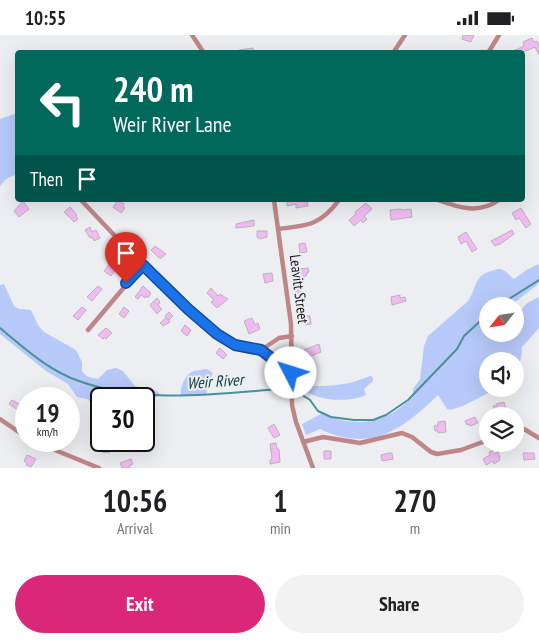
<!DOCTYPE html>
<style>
body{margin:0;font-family:"PT Sans Narrow",sans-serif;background:#f2f2f2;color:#202124;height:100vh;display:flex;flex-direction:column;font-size:19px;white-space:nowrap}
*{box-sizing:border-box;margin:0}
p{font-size:16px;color:#757577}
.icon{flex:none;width:28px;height:28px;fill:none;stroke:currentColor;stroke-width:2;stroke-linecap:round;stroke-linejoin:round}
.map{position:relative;height:433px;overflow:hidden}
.panel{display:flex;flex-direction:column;background:#fff;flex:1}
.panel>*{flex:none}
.banner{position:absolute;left:15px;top:15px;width:510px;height:152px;border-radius:5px;box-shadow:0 5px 20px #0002;background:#00695c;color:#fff;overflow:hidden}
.needle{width:32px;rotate:240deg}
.controls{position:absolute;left:479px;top:262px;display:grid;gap:10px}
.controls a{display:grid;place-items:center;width:45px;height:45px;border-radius:50%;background:#fff;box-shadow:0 5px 20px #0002;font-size:25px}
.speed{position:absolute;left:15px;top:352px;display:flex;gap:10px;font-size:25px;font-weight:700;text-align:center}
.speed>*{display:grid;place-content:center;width:65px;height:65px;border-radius:50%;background:#fff;box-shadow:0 5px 20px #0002;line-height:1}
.speed small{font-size:12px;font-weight:400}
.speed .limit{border:2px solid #111;border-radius:8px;background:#fff;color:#111}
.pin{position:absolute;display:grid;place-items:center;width:42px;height:42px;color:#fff;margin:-51px -21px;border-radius:50% 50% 50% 0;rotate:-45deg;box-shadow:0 0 5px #0007}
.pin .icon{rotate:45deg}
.me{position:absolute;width:55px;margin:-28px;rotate:310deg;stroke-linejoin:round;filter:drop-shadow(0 0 4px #0008)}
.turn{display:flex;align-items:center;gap:18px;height:105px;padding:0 15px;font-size:22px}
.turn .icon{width:65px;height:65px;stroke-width:2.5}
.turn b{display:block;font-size:35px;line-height:42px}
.then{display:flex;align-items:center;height:48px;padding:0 15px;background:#0003;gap:10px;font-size:19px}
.eta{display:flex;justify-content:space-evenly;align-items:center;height:85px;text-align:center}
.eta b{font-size:30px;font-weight:600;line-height:35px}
.cta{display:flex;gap:10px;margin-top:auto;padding:10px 15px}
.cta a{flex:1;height:58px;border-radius:30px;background:#db2777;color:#fff;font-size:20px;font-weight:600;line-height:58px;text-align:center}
.cta a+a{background:#f2f2f2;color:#202124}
.status{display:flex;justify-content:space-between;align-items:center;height:35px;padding:0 25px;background:#fff;direction:ltr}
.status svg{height:14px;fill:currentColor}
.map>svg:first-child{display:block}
.green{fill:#b7c9f9}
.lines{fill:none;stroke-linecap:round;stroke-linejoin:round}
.stream{stroke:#489198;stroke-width:2}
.building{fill:#f2baf2;stroke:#b7b4b7}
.street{stroke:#bf8688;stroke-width:4.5}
.route-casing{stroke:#114b97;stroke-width:12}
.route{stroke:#1a73e8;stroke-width:9}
.labels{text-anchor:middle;stroke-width:4;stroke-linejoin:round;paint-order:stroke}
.street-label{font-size:15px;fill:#151516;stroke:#eceef1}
.water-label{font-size:16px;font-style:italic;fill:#104045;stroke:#eceef1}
</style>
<div class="status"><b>10:55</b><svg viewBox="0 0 49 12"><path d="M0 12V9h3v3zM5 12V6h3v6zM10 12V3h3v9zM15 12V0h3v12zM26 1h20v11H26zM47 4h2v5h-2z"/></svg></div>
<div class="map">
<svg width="539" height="433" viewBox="0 0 539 433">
<rect width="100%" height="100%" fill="#eceef1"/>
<path class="green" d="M17,78v61l-11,5 -6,7v-67z
M539,229v19l-2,2 -27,21h-22l-1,23 -2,6 30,-1v-16l12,-15 12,-6v31l-17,19c-1,10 0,15 -7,23v-9h-27v28h8l-33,17 -13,4 -3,-1 -9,-14c-36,35 -67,58 -118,34l-14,6 -4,-11 21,-11c17,10 43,12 61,4 11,-4 21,-13 29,-20v-8l7,-10 4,-33 4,-10 40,-35c8,-11 6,-24 20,-29 4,-1 8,-3 12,-3 6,1 9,7 14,10l14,-10z
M4,249l10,22 5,3 12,1 7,15 6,7 32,18 6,12v9c4,6 9,7 16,8l9,-9 9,-2 7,3 12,15c10,3 17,0 25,8l-10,7 -6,1v-3h-43v10l-6,-1c-7,-11 -7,-8 -18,-11l-9,-13 -22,-13 -46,-37v-49z
M207,334l6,4 -7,14 1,7 -26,1c-2,-7 5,-22 13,-24 4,-1 8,-1 13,-2z
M370,341l3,1v4l-9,8 2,6c-20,9 -52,5 -68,-8 15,-2 30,0 45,-3 10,-1 18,-5 27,-8z"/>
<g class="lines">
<path class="stream" d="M498,271l41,-26
M0,293c24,20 49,43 79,53 62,23 135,13 201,8l19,4 11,7 8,11 13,6 23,3h19l13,-5 22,-15 49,-51 7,-13 24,-22"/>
</g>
<path class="building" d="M463,0h11l-3,7 -9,-3z
M532,3l2,4 3,-1 2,4v10l-4,-8 -14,6h-12l15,-7 -1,-4z
M253,13l1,5h-15v-3z
M118,165l6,4 -1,2 2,2 -4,5 -8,-6z
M287,165l20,1 1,5 -12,2v-4l-9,2z
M23,166l6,8 -10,8 -5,-6z
M366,168l6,6 -8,7 3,3 -4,4 -2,-3 -7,6 -5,-6 7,-6 -1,-2z
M70,172l7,8 -1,1 2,3 -4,3 -10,-10z
M521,173l10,16 -5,4 -7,-10 -3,2 -4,-7z
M401,174v1l10,-1 1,8 -21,3 -1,-10z
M254,185v6l-18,2v-4z
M90,192l2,5 4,-2 4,8 -6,3 -2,-4 -2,1 -5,-8z
M512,195l2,4 -15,11v-1l-4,2 -4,-5z
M257,196h10v6l-7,2 -3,-2z
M466,197l11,17 -5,3 -6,-11 -5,3 -3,-7z
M305,208l2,9 -7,1 -1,-9z
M155,211l11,8 -5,4h-2l-8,-8z
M114,224l6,5 -9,12 -7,-5z
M308,233l1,4 -2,1 -1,3 -12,2 -1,-5 7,-1v-3z
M272,238l1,8 -8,2 -2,-9z
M98,251l4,3 -10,12 -5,-4z
M143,251l8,7 -3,5 -2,-2 -1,2 -4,-3 -3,4 -3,-2z
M211,253l7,8 2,-2 8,5 -11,9 -6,-6 3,-2 -7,-7z
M301,254l2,8 -5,2 -3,-7z
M400,260v3l5,-1 1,4 -14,4 -1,-8z
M157,263l3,4 -2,3 4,4 -5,5 -7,-9z
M82,272l4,3 -8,10 -5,-4z
M124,272l5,4 -5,7 -5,-4z
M305,276l1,5h4l1,8 -6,1 -1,-3 -4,1 -1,-11z
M169,277l4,4 -4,4 -2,-2 3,4 -7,4 -3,-3 6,-5 -1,-2z
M252,283l3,7 3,-2 2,6 -11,5 -5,-13z
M185,290l6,5 -4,6 -6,-5z
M106,293l6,5 -6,6 -2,-2 -1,2 -5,-4z
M319,309l2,8 -12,5 -1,-3 -3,1 -1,-5z
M220,313l7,7 -4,4 -7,-6z
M12,365l14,8 -2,6 -15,-10z
M504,367l2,9 -11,1 -2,-6h4l-1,-2z
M475,382l3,6 -8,3 -1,-2 -2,1 -2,-4z
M445,386l1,11 -8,1v-2h-3l-1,-5 4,-1v-3z
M274,389l6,11 -6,3 -6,-10z
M69,390l8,3 -3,6 -5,-2z
M276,408l1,6h2l1,13 -10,2v-4l2,-2 -2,-14z
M101,409l2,2 3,-2 6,3 -3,6 -3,-1 -1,1 -7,-3z
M324,416h7v8h-7z
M492,416l2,3 4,-2 2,5 -1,1 1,2 -6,4 -1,-3 -7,4 -3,-6 7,-4 -1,-3z
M389,418h3l1,6 -11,2 -1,-6z
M523,418h11l1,6 -11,1z
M27,420l9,4 -5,8 -5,-2 1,-2 -3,-2z
M131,424l2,5 -4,2 1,2h-8l-2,-5z"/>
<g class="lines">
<path class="street" d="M192,0l12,18
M393,18l12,-18
M488,18l11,-18
M522,86v34
M81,165c30,32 60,64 92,94 17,17 34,36 55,48 10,5 22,7 33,8l18,-12 13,-2
M274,165l17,124 1,81 4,17 17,46
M438,165c21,8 41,14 61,0
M278,194c29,-3 43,-4 61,-29
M88,295l55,-65
M261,315l30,23
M0,384l26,18
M515,395l9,-1 15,9
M33,406l66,27
M303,407l20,-5 37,6 42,-10 10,4 19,15 6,2 24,-4 27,-10"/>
</g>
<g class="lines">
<defs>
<path id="route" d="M126,248l17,-18 45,44 29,25 18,11 26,5 30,23"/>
</defs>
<use href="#route" class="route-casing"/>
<use href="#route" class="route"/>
</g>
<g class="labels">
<g class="street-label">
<text transform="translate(299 254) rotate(83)" y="5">Leavitt Street</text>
</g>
<g class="water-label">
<text transform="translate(215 346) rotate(-4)" y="6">Weir River</text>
</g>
</g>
</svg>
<div class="controls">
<a><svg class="needle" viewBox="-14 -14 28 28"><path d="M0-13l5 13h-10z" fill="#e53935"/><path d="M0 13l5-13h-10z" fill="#757577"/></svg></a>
<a><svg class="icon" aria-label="sound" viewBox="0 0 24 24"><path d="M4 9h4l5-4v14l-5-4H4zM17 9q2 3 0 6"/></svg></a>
<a><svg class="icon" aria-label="layers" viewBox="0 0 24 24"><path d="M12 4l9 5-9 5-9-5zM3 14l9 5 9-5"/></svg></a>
</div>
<div class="speed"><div>19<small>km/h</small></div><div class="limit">30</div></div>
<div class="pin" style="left:126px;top:248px;background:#d93025"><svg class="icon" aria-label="arrive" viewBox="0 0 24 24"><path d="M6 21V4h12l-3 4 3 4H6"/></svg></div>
<svg class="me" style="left:291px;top:338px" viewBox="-20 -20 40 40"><circle r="19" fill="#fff"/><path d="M0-13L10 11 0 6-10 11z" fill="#1a73e8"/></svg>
<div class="banner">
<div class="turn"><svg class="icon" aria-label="left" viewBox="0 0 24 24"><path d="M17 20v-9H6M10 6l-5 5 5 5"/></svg><div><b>240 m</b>Weir River Lane</div></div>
<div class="then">Then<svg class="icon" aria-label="arrive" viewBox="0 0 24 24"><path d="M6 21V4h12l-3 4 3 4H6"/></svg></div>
</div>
</div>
<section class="panel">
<div class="eta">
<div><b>10:56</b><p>Arrival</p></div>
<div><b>1</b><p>min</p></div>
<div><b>270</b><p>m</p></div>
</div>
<div class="cta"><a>Exit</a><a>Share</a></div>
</section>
